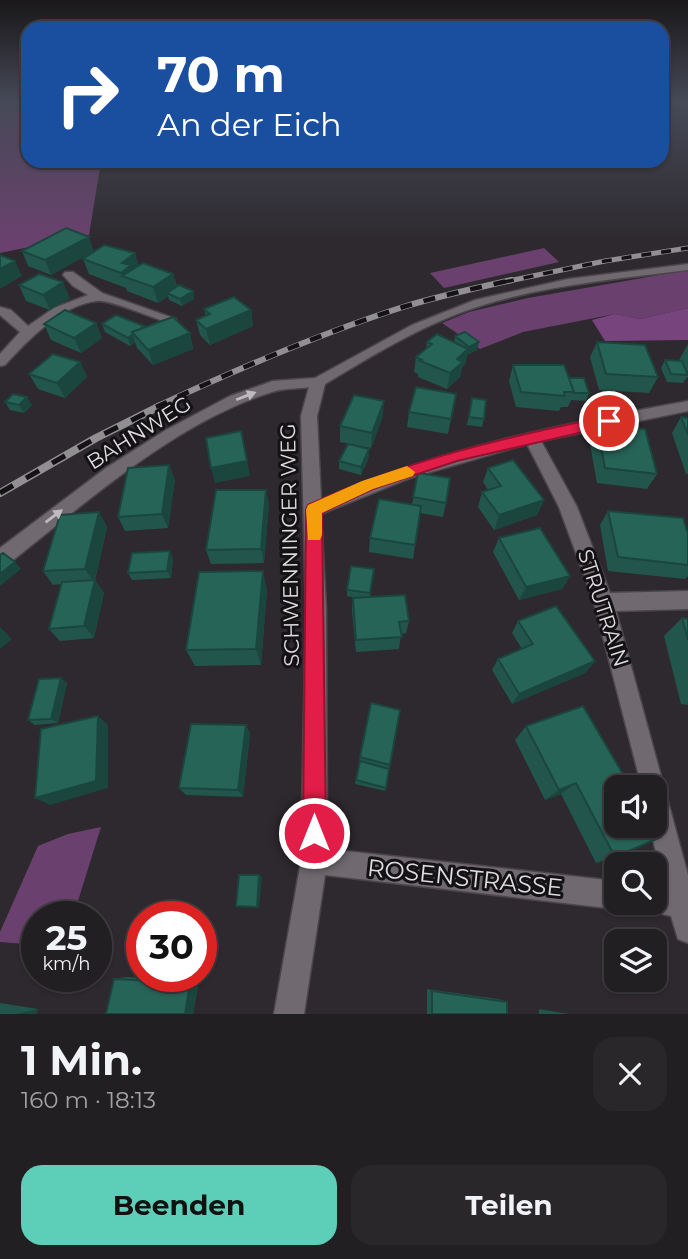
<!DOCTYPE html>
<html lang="de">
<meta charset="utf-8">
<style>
body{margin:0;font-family:Montserrat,sans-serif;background:#2a272a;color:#f1f3f6;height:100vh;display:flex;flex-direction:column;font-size:26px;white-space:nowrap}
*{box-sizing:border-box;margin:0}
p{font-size:23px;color:#a2a2a5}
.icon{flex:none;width:38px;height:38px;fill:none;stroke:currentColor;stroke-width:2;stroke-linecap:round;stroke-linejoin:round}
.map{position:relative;height:1014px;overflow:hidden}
.panel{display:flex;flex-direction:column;background:#221f22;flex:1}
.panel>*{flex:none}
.guide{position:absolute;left:21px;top:21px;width:648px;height:147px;border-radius:21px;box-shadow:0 2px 5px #0004,0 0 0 2px #3f3d40;background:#1a4fa0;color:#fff;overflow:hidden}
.controls{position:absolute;left:604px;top:775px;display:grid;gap:14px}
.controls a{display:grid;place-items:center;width:63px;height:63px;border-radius:14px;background:#221f22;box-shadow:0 2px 5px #0004,0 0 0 2px #3f3d40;font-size:35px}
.speed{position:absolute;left:21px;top:901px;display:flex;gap:14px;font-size:35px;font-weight:700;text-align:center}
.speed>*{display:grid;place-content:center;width:91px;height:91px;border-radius:50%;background:#221f22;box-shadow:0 2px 5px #0004,0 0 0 2px #3f3d40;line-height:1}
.speed small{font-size:18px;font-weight:400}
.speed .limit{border:10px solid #d22;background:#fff;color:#111}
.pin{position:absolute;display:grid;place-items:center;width:60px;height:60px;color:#fff;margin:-30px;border:4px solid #fff;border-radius:50%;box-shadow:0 2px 7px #0007}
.me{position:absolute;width:77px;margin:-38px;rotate:0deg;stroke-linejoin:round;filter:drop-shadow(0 0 5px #0008)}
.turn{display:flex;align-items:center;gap:24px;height:147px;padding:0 21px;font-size:32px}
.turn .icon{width:91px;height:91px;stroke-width:2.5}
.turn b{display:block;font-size:49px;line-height:60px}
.round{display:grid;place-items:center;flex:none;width:74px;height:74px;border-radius:21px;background:#2a272a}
.overview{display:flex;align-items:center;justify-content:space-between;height:119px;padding:0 21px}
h1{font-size:42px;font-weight:700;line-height:52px}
.primary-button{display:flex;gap:14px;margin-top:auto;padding:14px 21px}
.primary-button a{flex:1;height:80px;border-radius:21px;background:#5dceb8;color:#111;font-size:28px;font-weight:700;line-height:80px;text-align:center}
.primary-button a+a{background:#2a272a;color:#f1f3f6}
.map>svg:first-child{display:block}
.green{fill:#6a416e}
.forest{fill:#78447e}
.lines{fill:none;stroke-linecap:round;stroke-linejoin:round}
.street-casing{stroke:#4a464b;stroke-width:3}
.street{fill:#706a70;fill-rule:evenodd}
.rail-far2-casing{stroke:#928f93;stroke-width:5}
.rail-far1-casing{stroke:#928f93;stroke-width:6}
.rail-casing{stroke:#928f93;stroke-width:8}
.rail-far2{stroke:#141215;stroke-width:3.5;stroke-dasharray:10;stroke-linecap:butt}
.rail-far1{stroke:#141215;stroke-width:4.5;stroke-dasharray:12;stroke-linecap:butt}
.rail{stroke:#141215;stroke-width:5;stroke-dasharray:15;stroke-linecap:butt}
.wall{fill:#22564c}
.shaded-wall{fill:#1b463e}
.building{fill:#276458;stroke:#1b463e;stroke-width:2}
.oneway{fill:#bebabe}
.route{fill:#e11d48;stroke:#92132f;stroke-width:2}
.slow{fill:#f59e0b}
.labels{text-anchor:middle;stroke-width:6;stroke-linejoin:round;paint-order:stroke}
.street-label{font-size:21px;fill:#dfdce0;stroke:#141215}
.near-street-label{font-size:24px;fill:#dfdce0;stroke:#141215}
</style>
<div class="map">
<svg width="688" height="1014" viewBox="0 0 688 1014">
<rect width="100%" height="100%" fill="#2d292e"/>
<path class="green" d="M0,101h28v60h73l-12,74 -89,18z
M544,248l15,14 -115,26 -14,-15z
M688,270v38l-47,11 -26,-5 -92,18 -43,17 -38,-26 27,-11 59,-14z
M101,827l-28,90h-36v28l-37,-3v-10l38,-86 30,-12z"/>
<path class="forest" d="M688,308v32l-83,1 -13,-21 23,-6 26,5z"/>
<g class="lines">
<defs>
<path id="street" d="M688,264v6c-78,10 -157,16 -231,44 -47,18 -90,45 -132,70l-8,32 4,84c118,-51 241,-76 367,-99v10l-147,30 36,66 33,86 78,-2v18l-72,2 72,264v68l-10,-4 -7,-23 -27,-6 -2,-7h12v-16l10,1 -14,-62h4v-38h-12l-48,-186 -35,-95 -32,-63 -117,34 -89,36 5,95 1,240 289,32v22l10,2 -10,4 -291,-34 -21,139h-30l27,-153 5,-252 -5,-193 8,-29c-12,2 -26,1 -37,5 -95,29 -188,112 -265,173l-7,2v-19l106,-80 60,-38 64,-34 43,-15 42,-3 97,-53 63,-25 93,-21z
M65,272h8l29,21 74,26 -6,4c-16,-4 -60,-24 -73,-22 -35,3 -70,40 -92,64l-5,1v-12l20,-22 -20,-17v-8l11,3 17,16 26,-18 34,-13 -15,-9 -10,-11z"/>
</defs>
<use href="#street" class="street-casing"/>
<use href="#street" class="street"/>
<defs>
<path id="rail-far2" d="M504,282l101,-21 83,-13"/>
<path id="rail-far1" d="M156,407c81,-38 163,-73 247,-100 36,-11 73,-19 109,-27"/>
<path id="rail" d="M0,493l96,-55 64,-32"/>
</defs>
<use href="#rail-far2" class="rail-far2-casing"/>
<use href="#rail-far1" class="rail-far1-casing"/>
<use href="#rail" class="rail-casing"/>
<use href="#rail-far2" class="rail-far2"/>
<use href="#rail-far1" class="rail-far1"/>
<use href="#rail" class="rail"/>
</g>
<path class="wall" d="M22,251h72l-43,24 -23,-9z
M83,259l56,7 34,8 4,12 16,5 1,8 -12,7 -13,-6 -1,-4 -10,7 -31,-12 -1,-3 -37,-14z
M19,285l51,13 -20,12 -24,-9z
M204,309l47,1 2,16 -43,19 -10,-10 -4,-15 10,-4z
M96,323l6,15 -21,15 -30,-13 -7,-16z
M102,324l42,2v2l46,5 3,16 -40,16 -16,-17 -2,-6 -5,4 -25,-14z
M455,336l22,14 -10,5 -2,10 -3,2 -2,10 -13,12 -29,-12v-3l-4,-2 2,-15 10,-8 1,-7 27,1z
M597,342l61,35 -9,16 -50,-3 -9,-33z
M688,344v34l-1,-1 -4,6 -16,-1 -6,-14 4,-8 15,1 -1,-1z
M80,362l7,15 -22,21 -27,-9 -9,-15z
M513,365l56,13 20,15 -3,8 -15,-1 -3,7h-7l-2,4 -43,-4 -7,-26z
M456,394l-8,40 -41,-7 2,-15z
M472,398l12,21 -2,8 -15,-2z
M5,402l27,3 -8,8 -14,-3z
M383,416l-12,32 -31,-6v-16z
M681,417l7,1v56h-2l-14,-41z
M597,424l60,50 -10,15 -50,-6 -8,-44z
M369,449v8l-8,18 -22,-6v-8z
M169,465l6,15 -7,48 -43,3 -7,-14z
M488,468l56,32 -7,15 -43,15 -16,-23 4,-15 6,-2 -5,-8z
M418,473l28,30 -3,14 -23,-4 -7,46 -44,-7 1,-14 42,-34z
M269,504l-5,59 -53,1 -5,-14z
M608,511l80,23v42l-3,3 -77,-8 -8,-46z
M99,512l8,15 -12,53 9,13 -10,45 -34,3 -11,-12 12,-45 -8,1 -10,-14z
M499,538l71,38 -8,13 -43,11 -26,-48z
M173,558l-2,20 -39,2 -4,-7z
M373,576l-3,21 39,24 -3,12 -5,1 -2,15 -43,3 -4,-41 1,-13h4l-10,-2v-6z
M267,590l-6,75 -66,1 -9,-16z
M682,618l6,1v86l-7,-1 -17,-68z
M518,621l77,40 -10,12 -73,31 -20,-34 6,-11 24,-10 -10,-16z
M61,678l6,5 -9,40 -23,2 -7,-5z
M583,706l32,151 -19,6 -35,-69 -16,6 -30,-60 11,-14z
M400,710l-15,81 -30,-7 5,-27z
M246,725l4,9 -7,63 -57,-2 -7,-7z
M126,977l73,3 -6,34h-87l8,-35z
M427,989l71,10 9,3v12h-80z
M0,1003l38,6 -2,5h-36z
M539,1009l30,5h-30z"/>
<path class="shaded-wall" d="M89,237l5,14 -43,24 -6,-15z
M135,253l5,15 -18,8 4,12 -5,-15 1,-10z
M15,261l7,15 -22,13v-20z
M173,274l4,15 -10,4 1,3 -10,7 -5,-16z
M63,282l7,16 -20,12 -7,-15z
M193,291l1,8 -12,7 -2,-7z
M251,310l2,16 -43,19 -4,-16z
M96,323l6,15 -21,15 -7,-15z
M190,333l3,16 -40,16 -5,-15z
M133,334l2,8 -5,4 -2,-8z
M479,342l-2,8 -10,5 2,-8z
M468,349l-3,16 -3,2 -2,10 -13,12 3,-16 7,-14z
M80,362l7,15 -22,21 -8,-15z
M27,397l5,8 -8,8 -5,-8z
M384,401l-1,15 -12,32 1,-15z
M369,449v8l-8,18v-8z
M247,461l3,15 -35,7 -4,-15z
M169,465l6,15 -7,48 -6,-14z
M266,490l3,14 -5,59 -3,-14z
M544,500l-7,15 -43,15 5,-15z
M99,512l8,15 -13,55 -9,-13z
M170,551l3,7 -2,20 -4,-7z
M15,562l6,7 -21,17v-12z
M263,571l4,19 -6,75 -5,-16z
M570,576l-8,13 -43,11 7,-13z
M95,580l9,13 -10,45 -10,-12z
M0,627l12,12 -12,10z
M595,661l-10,12 -73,31 7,-10z
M61,678l6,5 -9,40 -7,-4z
M98,716l10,9v63l-58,17 -15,-7z
M246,725l4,9 -7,63 -5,-7z
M576,783l-15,11 -16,6 14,-10z
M259,875l3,2 -3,31 -2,-1z
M199,980l-6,34h-8l5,-31z
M38,1009l-2,5h-20z"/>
<path class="building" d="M66,228l23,9 -44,23 -23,-9z
M104,245l31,8 -13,10 9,2 -10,8 -38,-14z
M0,255l15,6 -15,8z
M143,263l30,11 -20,13 -31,-11z
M39,274l24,8 -20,13 -24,-10z
M179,285l14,6 -13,8 -13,-6z
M234,297l17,13 -45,19 -10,-9 14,-6 -6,-5z
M65,310l31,13 -22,15 -30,-14z
M116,315l28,11 -6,4 -6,2 1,2 -5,4 -26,-14z
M173,317l17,16 -42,17 -16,-18z
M465,332l14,10 -10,5 -14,-11z
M437,334l31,15 -11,10 6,3 -13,11 -30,-12 2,-1 -6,-3 16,-13 -5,-2z
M597,342l48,3 13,32 -52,-3z
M53,354l27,8 -23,21 -28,-9z
M665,360l17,1 6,14 -17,-1z
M513,365h51l10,27h-10l1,4 -44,-4z
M569,378h15l5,15h-15z
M416,387l40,7 -5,25 -42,-7z
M13,394l14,3 -8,8 -14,-3z
M354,395l30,6 -12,32 -32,-7z
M472,398l14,2 -2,19 -15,-2z
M681,417l7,1v17z
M597,424l48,5 12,45 -52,-6z
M241,431l6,30 -36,7 -5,-30z
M348,444l21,5 -8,18 -22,-6z
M513,460l31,40 -45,15 -17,-23 19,-6 -13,-18z
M169,465l-7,49 -44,3 10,-49z
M418,473l32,5 -4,25 -33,-6z
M216,490h50l-5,59 -55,1z
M379,499l42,7 -6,39 -45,-7z
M608,511l75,7 5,16v31l-70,-8z
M99,512l-14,57 -42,2 17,-56z
M540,528l30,48 -44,11 -27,-49z
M170,551l-3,20 -39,2 4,-20z
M3,553l12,9 -15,12v-19z
M351,566l23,3 -4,24 -23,-3z
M263,571l-7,78 -70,1 13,-78z
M95,580l-11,46 -35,3 13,-47z
M405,595l4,26 -10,1 3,15 -46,3 -3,-42z
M556,606l39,55 -76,33 -21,-35 35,-15 -15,-23z
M682,618l6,1v21z
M61,678l-10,41 -23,1 11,-41z
M371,703l29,7 -10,55 -30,-8z
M583,706l48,82h-15v38h38l7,11 -46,20 -39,-74 -17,7 -33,-64z
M98,716l-2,65 -61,17 6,-69z
M191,724l55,1 -8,65 -59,-2z
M360,761l29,8 -3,19 -30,-8z
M239,875h20l-2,32 -21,-1z
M114,979l76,4 -5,31h-79z
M432,991l75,11v12h-75z"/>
<defs><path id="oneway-solid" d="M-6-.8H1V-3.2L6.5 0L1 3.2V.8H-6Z" transform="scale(1.75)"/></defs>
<g class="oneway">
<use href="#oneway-solid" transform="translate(246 396) rotate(-21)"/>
<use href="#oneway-solid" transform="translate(54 516) rotate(-37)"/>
</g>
<linearGradient id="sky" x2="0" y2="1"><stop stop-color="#191719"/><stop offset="0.42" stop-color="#464957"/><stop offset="1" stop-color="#464957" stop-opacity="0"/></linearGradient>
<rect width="688" height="243" fill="url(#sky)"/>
<path class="route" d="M609,416l7,5 -2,4 -157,36 -84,28 -51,24 4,320 -3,8 -9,3 -8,-3 -3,-8 3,-323 2,-5c96,-44 197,-68 301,-89z"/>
<path class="slow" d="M407,466l8,6 -2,4 -40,13 -51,24v22l-2,5h-12l-2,-30 2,-5 54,-24z"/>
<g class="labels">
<g class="street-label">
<text transform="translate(139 433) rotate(-32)" y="7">BAHNWEG</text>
<text transform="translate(290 545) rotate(-91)" y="7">SCHWENNINGER WEG</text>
<text transform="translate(603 608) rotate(72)" y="7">STRUTRAIN</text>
</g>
<g class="near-street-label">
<text transform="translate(465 878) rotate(6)" y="8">ROSENSTRASSE</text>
</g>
</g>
</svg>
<div class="controls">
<a><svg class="icon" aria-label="sound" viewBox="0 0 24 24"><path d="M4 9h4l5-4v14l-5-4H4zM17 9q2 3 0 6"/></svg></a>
<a><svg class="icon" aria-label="search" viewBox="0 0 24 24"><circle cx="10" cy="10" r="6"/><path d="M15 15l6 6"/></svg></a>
<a><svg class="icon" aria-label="layers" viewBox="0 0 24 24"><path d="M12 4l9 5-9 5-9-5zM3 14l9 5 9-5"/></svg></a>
</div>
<div class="speed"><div>25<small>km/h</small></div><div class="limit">30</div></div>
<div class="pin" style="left:609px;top:421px;background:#d93025"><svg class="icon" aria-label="arrive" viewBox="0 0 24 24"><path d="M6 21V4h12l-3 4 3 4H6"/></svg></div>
<svg class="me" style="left:314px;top:833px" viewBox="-20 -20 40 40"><circle r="17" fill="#e11d48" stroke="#fff" stroke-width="3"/><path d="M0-11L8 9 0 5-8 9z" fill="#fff"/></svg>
<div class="guide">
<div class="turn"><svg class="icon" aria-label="right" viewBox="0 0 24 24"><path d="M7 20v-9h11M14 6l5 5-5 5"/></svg><div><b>70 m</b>An der Eich</div></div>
</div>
</div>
<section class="panel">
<div class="overview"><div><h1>1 Min.</h1><p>160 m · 18:13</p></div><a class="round"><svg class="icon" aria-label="close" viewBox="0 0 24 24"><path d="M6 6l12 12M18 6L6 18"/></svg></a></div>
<div class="primary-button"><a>Beenden</a><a>Teilen</a></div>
</section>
